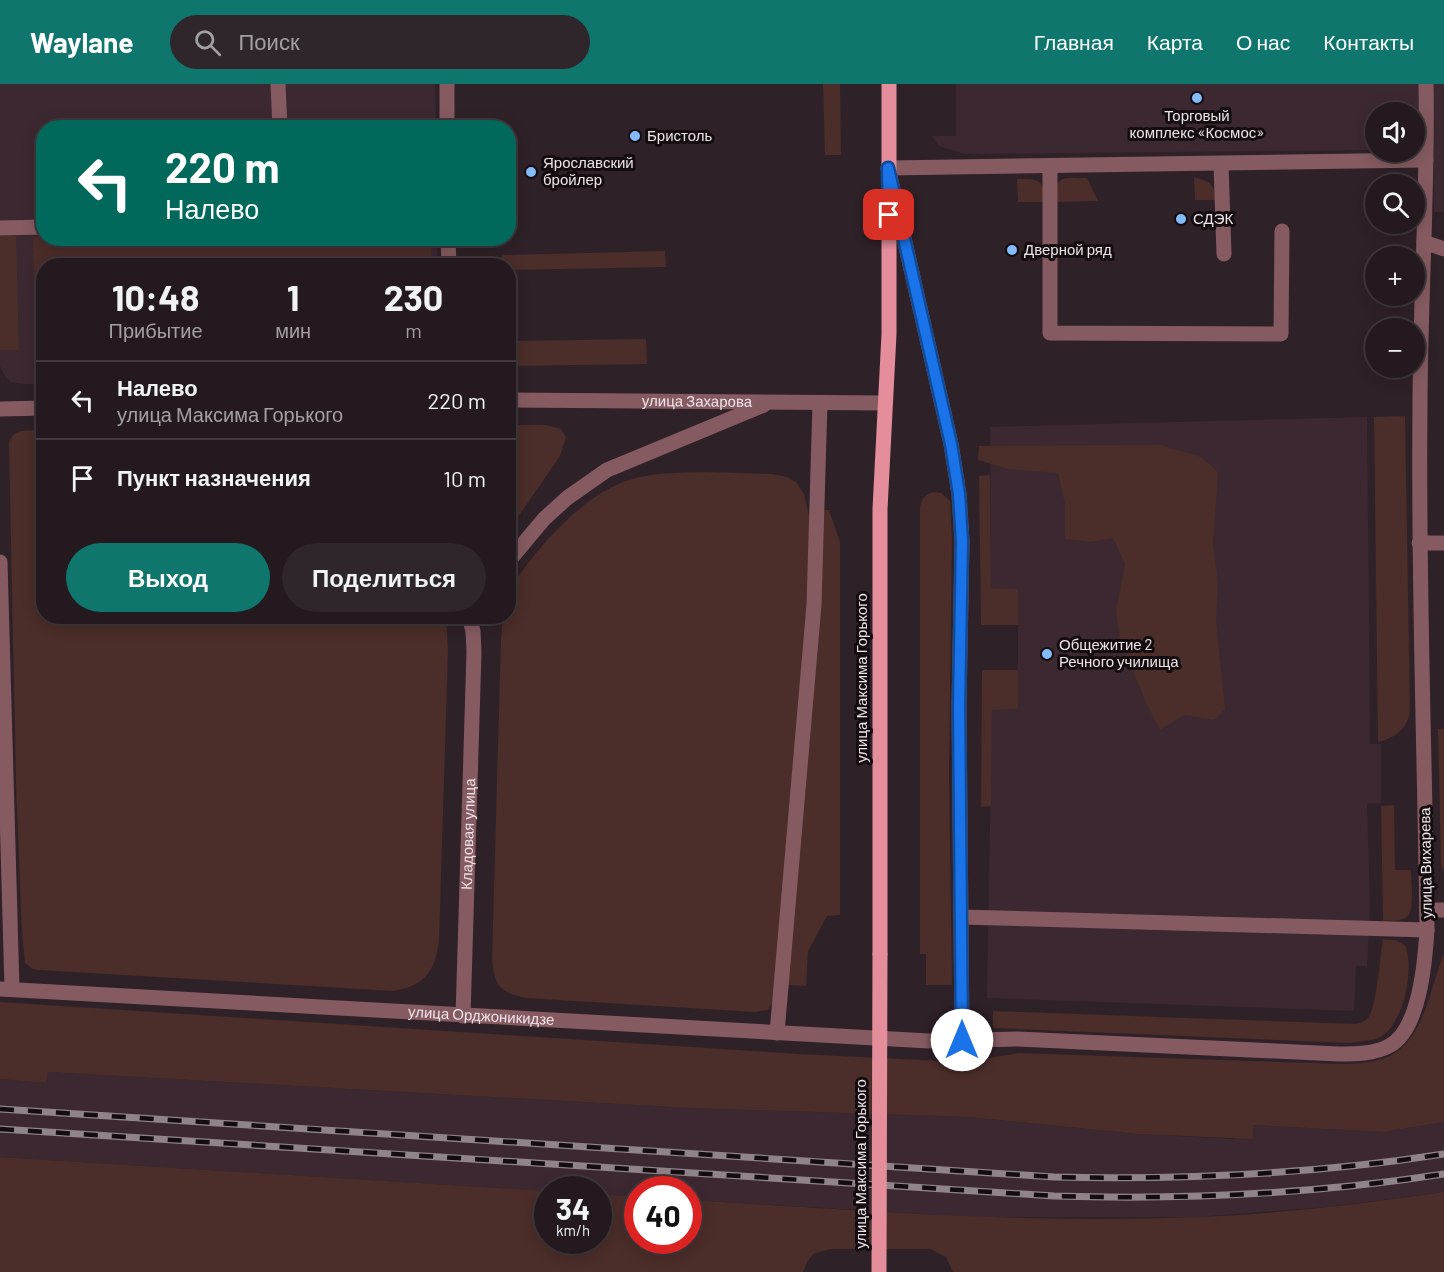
<!DOCTYPE html>
<html lang="ru">
<meta charset="utf-8">
<style>
body{margin:0;font-family:Barlow,sans-serif;background:#2f262b;color:#f1f3f6;height:100vh;display:flex;flex-direction:column;font-size:22px;white-space:nowrap}
*{box-sizing:border-box;margin:0}
p{font-size:20px;color:#a3a0a4}
.icon{flex:none;width:33px;height:33px;fill:none;stroke:currentColor;stroke-width:2;stroke-linecap:round;stroke-linejoin:round}
.map{position:relative;flex:1;overflow:hidden}
.details{position:absolute;left:36px;top:174px;width:480px;height:366px;display:flex;flex-direction:column;background:#23191e;border-radius:24px;box-shadow:0 3px 15px #0003,0 0 0 2px #40383c}
.details>*{flex:none}
.banner{position:absolute;left:36px;top:36px;width:480px;height:126px;border-radius:24px;box-shadow:0 3px 15px #0003,0 0 0 2px #40383c;background:#00695c;color:#fff;overflow:hidden}
.tools{position:absolute;left:1365px;top:18px;display:grid;gap:12px}
.tools a{display:grid;place-items:center;width:60px;height:60px;border-radius:50%;background:#23191e;box-shadow:0 3px 15px #0003,0 0 0 2px #40383c;font-size:30px}
.speed{position:absolute;left:534px;top:1092px;display:flex;gap:12px;font-size:30px;font-weight:700;text-align:center}
.speed>*{display:grid;place-content:center;width:78px;height:78px;border-radius:50%;background:#23191e;box-shadow:0 3px 15px #0003,0 0 0 2px #40383c;line-height:1}
.speed small{font-size:15px;font-weight:400}
.speed .limit{border:9px solid #d22;background:#fff;color:#111}
.pin{position:absolute;display:grid;place-items:center;width:51px;height:51px;color:#fff;margin:-26px;border-radius:12px;box-shadow:0 3px 9px #0006}
.me{position:absolute;width:66px;margin:-33px;rotate:0deg;stroke-linejoin:round;filter:drop-shadow(0 0 4px #0008)}
.turn{display:flex;align-items:center;gap:21px;height:126px;padding:0 30px;font-size:27px}
.turn .icon{width:78px;height:78px;stroke-width:2.5}
.turn b{display:block;font-size:42px;line-height:51px}
.eta{display:flex;justify-content:space-evenly;align-items:center;height:102px;text-align:center}
.eta b{font-size:36px;font-weight:700;line-height:42px}
.cta{display:flex;gap:12px;margin-top:auto;padding:12px 30px}
.cta a{flex:1;height:69px;border-radius:36px;background:#0f766e;color:#fff;font-size:24px;font-weight:700;line-height:69px;text-align:center}
.cta a+a{background:#2f262b;color:#f1f3f6}
ul{padding:0;list-style:none}
li{display:flex;align-items:center;gap:18px;height:78px;padding:0 30px;border-top:2px solid #40383c}
li div{flex:1}
li b{display:block;font-size:22px}
li em{font-style:normal}
header{display:flex;align-items:center;gap:36px;box-sizing:border-box;height:84px;padding:0 30px;background:#0f766e;color:#fff}
header strong{font-size:28px}
nav{display:flex;gap:33px;margin-inline-start:auto;font-size:21px}
.search{width:420px;height:54px;background:#2f262b;display:flex;align-items:center;gap:15px;box-sizing:border-box;padding:0 21px;border-radius:33px;color:#a3a0a4;font-size:22px}
.map>svg:first-child{display:block}
.built{fill:#3c2831}
.green{fill:#4b2d29}
.lines{fill:none;stroke-linecap:round;stroke-linejoin:round}
.minor{stroke:#855b61;stroke-width:15}
.major{stroke:#e58e9b;stroke-width:15}
.rail-casing{stroke:#90848a;stroke-width:7}
.rail{stroke:#130d10;stroke-width:4.5;stroke-dasharray:14;stroke-linecap:butt}
.major-bridge{stroke:#e58e9b;stroke-width:15}
.route-casing{stroke:#114b97;stroke-width:15}
.route{stroke:#1a73e8;stroke-width:10}
.poi-dot{fill:#84bcfb;stroke:#130d10;stroke-width:2}
.labels{text-anchor:middle;stroke-width:6;stroke-linejoin:round;paint-order:stroke}
.poi-label{font-size:15px;fill:#eee4e8;stroke:#130d10;text-anchor:start}
.street-label{font-size:15px;fill:#eee4e8;stroke:#130d10}
</style>
<header>
<strong>Waylane</strong>
<div class="search"><svg class="icon" aria-label="search" viewBox="0 0 24 24"><circle cx="10" cy="10" r="6"/><path d="M15 15l6 6"/></svg>Поиск</div>
<nav><a>Главная</a><a>Карта</a><a>О нас</a><a>Контакты</a></nav>
</header>
<div class="map">
<svg width="1444" height="1188" viewBox="0 0 1444 1188">
<rect width="100%" height="100%" fill="#2f2128"/>
<path class="built" d="M0,0h435l1,43 -392,1v110l393,1 1,26 -394,1 -1,118h-21l-11,-2 -6,-6 -5,-10z
M956,0h488v128h-10v-62h-19l-1,-38h-38l-1,38 -410,4 -26,-8 -7,-10h24z
M1367,333l3,327h11v59l-14,1 3,103 -3,59h-11l-2,45 -367,-13 5,-289h26v-120h-27l-1,-162z
M48,988l642,36 278,9 169,17 96,5 20,-14 131,7 60,-10v70l-117,15 -131,10h-222l-285,-17 -1,-10h-50l-1,7 -38,-3 -1,-4h-50l-1,1 -547,-34v-78l46,4z"/>
<path class="green" d="M823,0h17l1,71h-16z
M1194,93c16,5 20,5 22,23h-21z
M1087,94l11,23 -44,1c3,-29 8,-23 33,-24z
M1017,95c23,0 26,0 29,23h-28z
M0,152h16l3,114h-19z
M33,153h10l1,1 387,1 1,26 -388,1 -1,104h-7z
M665,167l1,16 -157,3 -1,-4 -8,-1v-6l3,-4z
M646,255l1,25 -138,2v-25z
M1405,332l5,296c-3,17 -15,26 -32,30l-4,-325z
M509,341h37l15,4 5,8 -6,19 -51,74z
M43,347l1,185 402,1 2,33 -9,291c-4,31 -15,45 -46,50l-354,-21 -6,-1 -8,-6 -3,-30 -6,-149 -7,-340c3,-17 21,-13 34,-13z
M1161,361l40,12 17,15 -5,72 5,39 -2,38 9,88 -11,11 -30,-5 -24,15 -13,-25 -27,-65 -4,-30 9,-46 -12,-26 -22,4 -26,-3v-35l-7,-31 -50,-4 -30,-9 1,-14z
M704,388l68,2 15,3 9,5 8,12 5,21 1,60 -37,427 -5,8 -13,2 -229,-14c-27,-5 -32,-14 -34,-40l9,-318 2,-23 5,-1c1,-7 -1,-16 1,-22 3,-9 9,-17 14,-24 25,-34 63,-75 103,-89 25,-9 52,-8 78,-9z
M990,391l1,113 27,1v36h-37l-2,-149z
M936,408l5,1 9,8 2,39 -3,232 3,213h-26v-31h-6v-447c2,-9 6,-14 16,-15z
M824,426h5l11,32v373l-13,1 -19,35 -2,35 -19,-1z
M982,586h36v39l-26,1 -1,96 -10,1z
M1438,645h6v144l-3,-7z
M1394,721l1,65h16c0,11 4,39 -4,47 -6,5 -17,3 -24,4l-2,-115z
M1383,855l15,2 7,4c10,23 -1,77 -23,91 -8,5 -22,5 -32,7l-357,-15v-17l362,13c5,-1 9,-2 13,-6 9,-12 12,-62 15,-79z
M1444,870v168l-60,10 -131,-7v14l-116,-5 -169,-17 -278,-9 -642,-36 -2,11 -46,-4v-77l799,52 163,8 57,-9 321,11c14,0 28,-1 42,-5 42,-13 47,-70 62,-105z
M0,1073l547,34 1,49h50l1,-46 38,3 1,43h50l1,-40c168,10 338,24 507,17 83,-3 166,-13 248,-25v80h-491l-7,-15 -16,-8h-100l-17,5 -6,8 -4,10h-803z"/>
<g class="lines">
<g class="minor">
<path d="M278,0l2,44"/>
<path d="M447,0v44"/>
<path d="M1221,80l3,90"/>
<path d="M1050,82v167l231,1 1,-103"/>
<path d="M0,144l44,-1"/>
<path d="M448,154l1,28"/>
<path d="M1424,158l20,7"/>
<path id="s1" d="M508,316l377,3"/>
<path d="M0,325l44,-1"/>
<path d="M1419,459h25"/>
<path d="M0,478l12,427"/>
<path d="M508,478l36,-43 23,-21 40,-28 157,-65"/>
<path d="M1427,826h17"/>
<path d="M961,833l466,13"/>
<path id="s2" d="M0,905l929,52 89,-2 321,15c16,0 35,0 50,-8 31,-16 36,-85 38,-116 -2,-173 -9,-347 -7,-520 0,-109 8,-217 6,-326"/>
<path id="s3" d="M463,932l11,-364 -1,-21 -4,-15"/>
<path d="M777,949l37,-428 6,-202"/>
<path d="M962,956l-3,-334 3,-165 -3,-47 -8,-50 -63,-276 538,-8"/>
</g>
<path class="major" d="M880,870v-445l9,-175v-250"/>
<defs>
<path id="rail" d="M0,1025l1054,68c131,3 261,-3 390,-23
M0,1045l1054,67c131,4 260,-2 390,-22"/>
</defs>
<use href="#rail" class="rail-casing"/>
<use href="#rail" class="rail"/>
<path class="major-bridge" d="M879,1188l1,-318"/>
</g>
<g class="lines">
<defs>
<path id="route" d="M889,131l-1,-47 63,276 8,50 3,47 -3,165 3,334"/>
</defs>
<use href="#route" class="route-casing"/>
<use href="#route" class="route"/>
</g>
<g class="poi-dot">
<circle cx="1197" cy="14" r="6"/>
<circle cx="635" cy="52" r="6"/>
<circle cx="531" cy="88" r="6"/>
<circle cx="1181" cy="135" r="6"/>
<circle cx="1012" cy="166" r="6"/>
<circle cx="1047" cy="570" r="6"/>
</g>
<g class="labels">
<g class="poi-label">
<text x="1197" y="37" text-anchor="middle">Торговый<tspan x="1197" dy="17">комплекс «Космос»</tspan></text>
<text x="647" y="57">Бристоль</text>
<text x="543" y="84">Ярославский<tspan x="543" dy="17">бройлер</tspan></text>
<text x="1193" y="140">СДЭК</text>
<text x="1024" y="171">Дверной ряд</text>
<text x="1059" y="566">Общежитие 2<tspan x="1059" dy="17">Речного училища</tspan></text>
</g>
<g class="street-label">
<text dy="5" stroke="none"><textPath href="#s1" startOffset="189">улица Захарова</textPath></text>
<text transform="translate(862 594) rotate(-90)" y="5">улица Максима Горького</text>
<text dy="5" stroke="none"><textPath href="#s3" startOffset="182">Кладовая улица</textPath></text>
<text transform="translate(1426 779) rotate(-91)" y="5">улица Вихарева</text>
<text dy="5" stroke="none"><textPath href="#s2" startOffset="482">улица Орджоникидзе</textPath></text>
<text transform="translate(861 1080) rotate(-90)" y="5">улица Максима Горького</text>
</g>
</g>
</svg>
<div class="tools">
<a><svg class="icon" aria-label="sound" viewBox="0 0 24 24"><path d="M4 9h4l5-4v14l-5-4H4zM17 9q2 3 0 6"/></svg></a>
<a><svg class="icon" aria-label="search" viewBox="0 0 24 24"><circle cx="10" cy="10" r="6"/><path d="M15 15l6 6"/></svg></a>
<a>+</a>
<a>−</a>
</div>
<div class="speed"><div>34<small>km/h</small></div><div class="limit">40</div></div>
<div class="pin" style="left:889px;top:131px;background:#d93025"><svg class="icon" aria-label="arrive" viewBox="0 0 24 24"><path d="M6 21V4h12l-3 4 3 4H6"/></svg></div>
<svg class="me" style="left:962px;top:956px" viewBox="-20 -20 40 40"><circle r="19" fill="#fff"/><path d="M0-13L10 11 0 6-10 11z" fill="#1a73e8"/></svg>
<div class="banner">
<div class="turn"><svg class="icon" aria-label="left" viewBox="0 0 24 24"><path d="M17 20v-9H6M10 6l-5 5 5 5"/></svg><div><b>220 m</b>Налево</div></div>
</div>
<section class="details">
<div class="eta">
<div><b>10:48</b><p>Прибытие</p></div>
<div><b>1</b><p>мин</p></div>
<div><b>230</b><p>m</p></div>
</div>
<ul>
<li><svg class="icon" aria-label="left" viewBox="0 0 24 24"><path d="M17 20v-9H6M10 6l-5 5 5 5"/></svg><div><b>Налево</b><p>улица Максима Горького</p></div><em>220 m</em></li>
<li><svg class="icon" aria-label="arrive" viewBox="0 0 24 24"><path d="M6 21V4h12l-3 4 3 4H6"/></svg><div><b>Пункт назначения</b></div><em>10 m</em></li>
</ul>
<div class="cta"><a>Выход</a><a>Поделиться</a></div>
</section>
</div>
